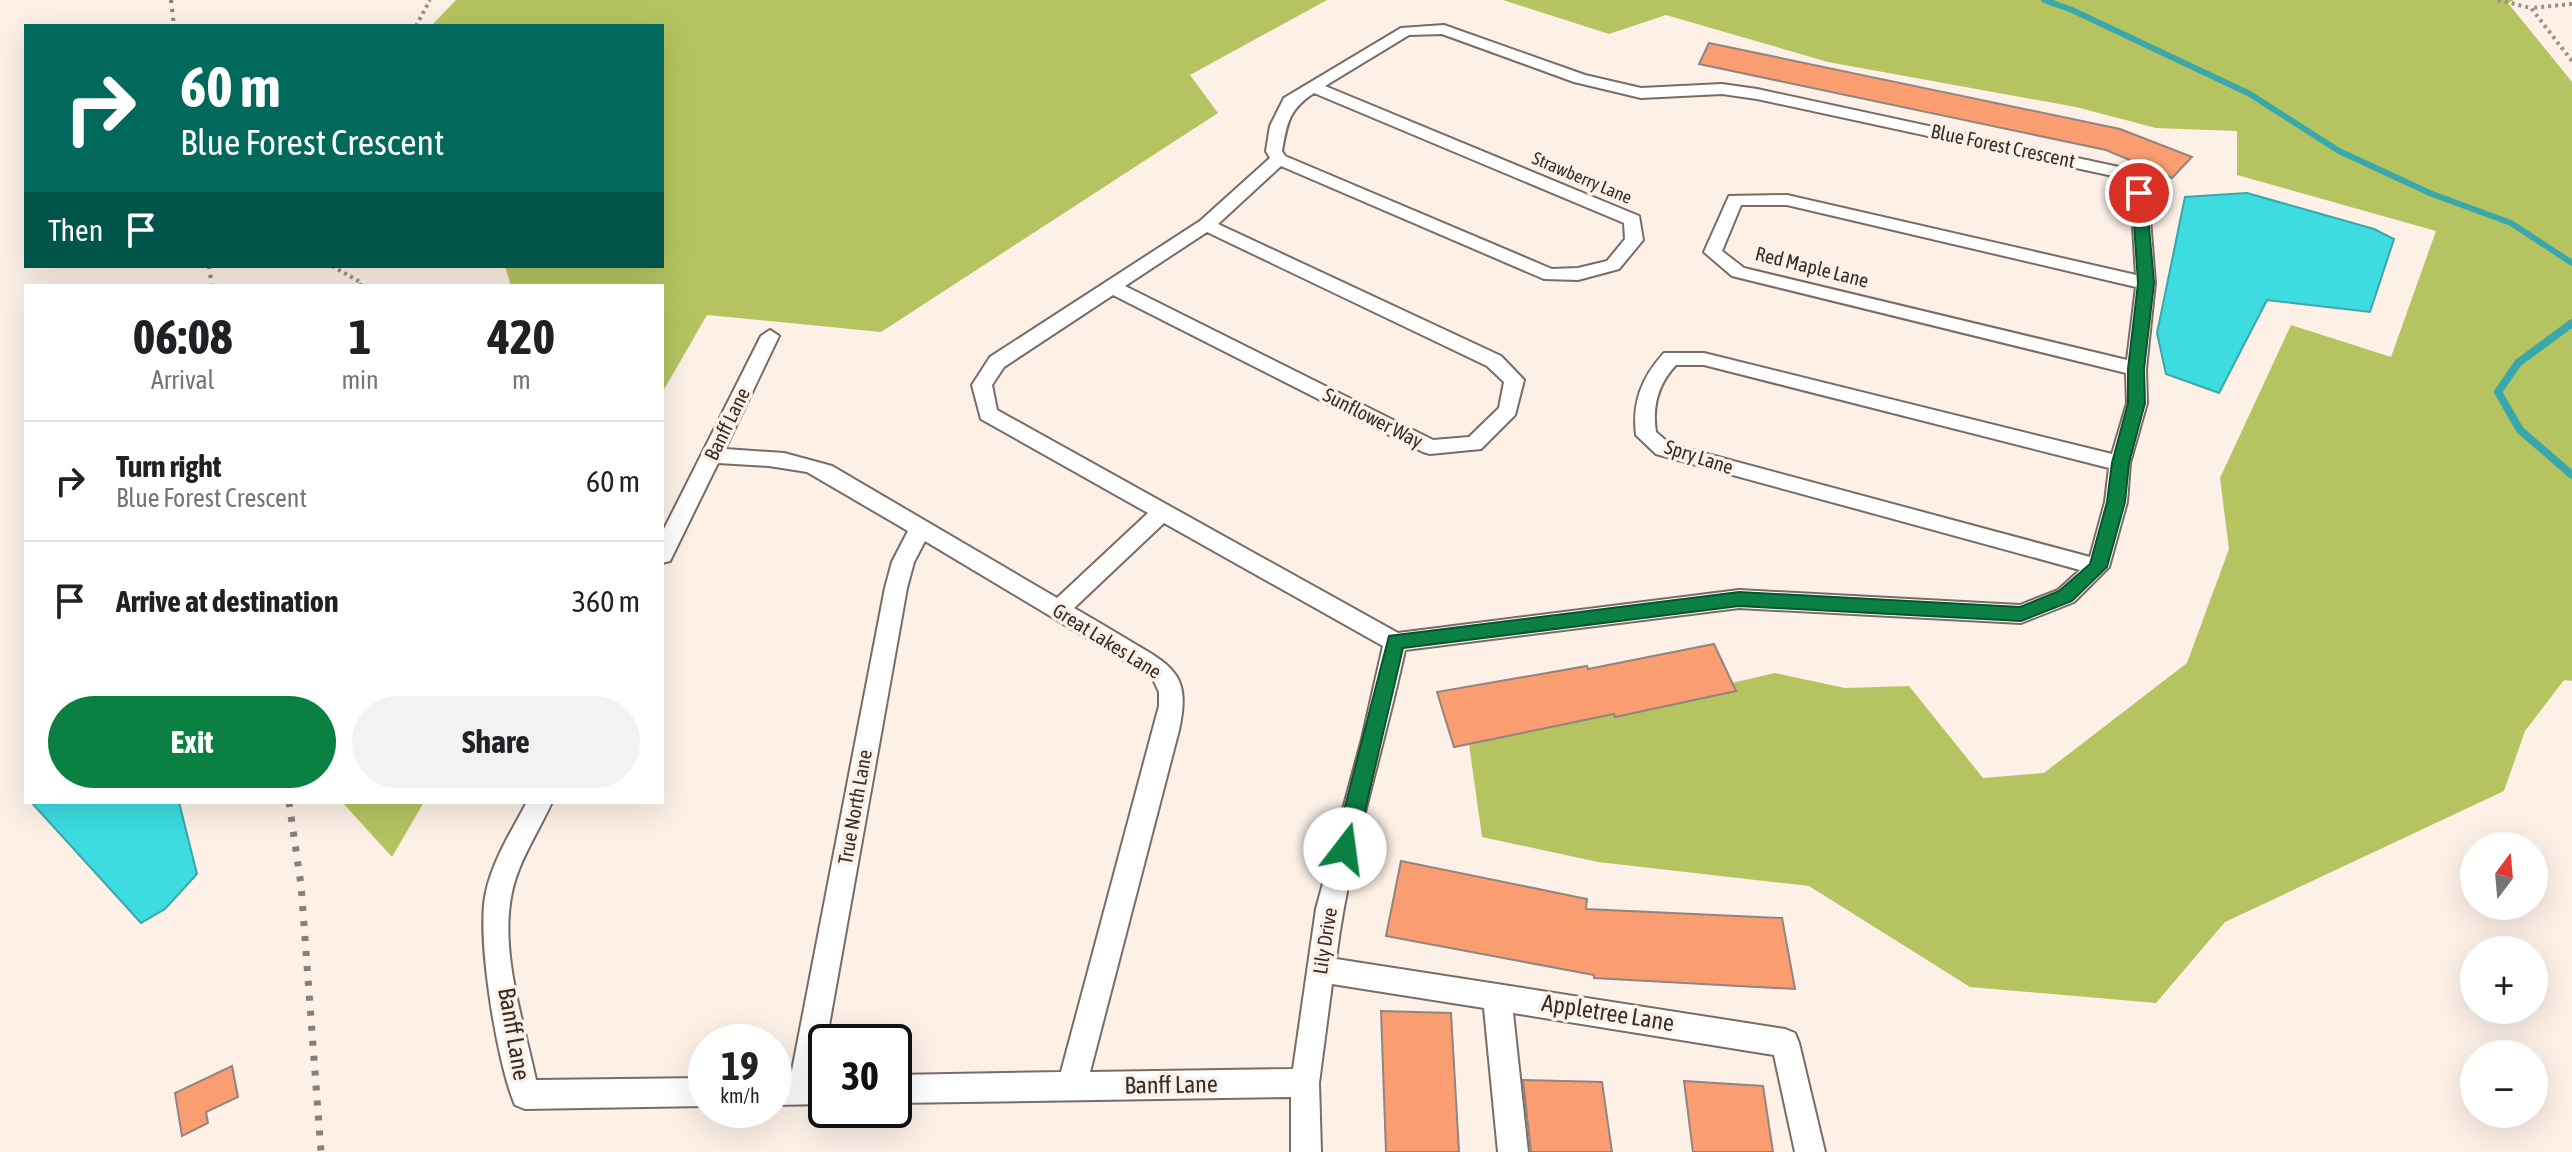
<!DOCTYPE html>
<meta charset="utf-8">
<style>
body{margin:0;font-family:"Asap Condensed",sans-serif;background:#f2f2f2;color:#202124;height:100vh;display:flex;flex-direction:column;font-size:30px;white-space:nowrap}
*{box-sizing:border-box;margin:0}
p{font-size:26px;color:#757577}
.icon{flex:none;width:44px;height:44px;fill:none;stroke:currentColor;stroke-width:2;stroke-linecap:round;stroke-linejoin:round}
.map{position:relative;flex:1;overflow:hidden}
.sheet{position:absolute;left:24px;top:284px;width:640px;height:520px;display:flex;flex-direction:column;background:#fff;border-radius:0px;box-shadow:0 8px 32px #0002}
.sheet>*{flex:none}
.guide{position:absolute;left:24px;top:24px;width:640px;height:244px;border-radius:0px;box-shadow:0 8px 32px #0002;background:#00695c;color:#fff;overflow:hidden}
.needle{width:52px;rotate:16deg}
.fabs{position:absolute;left:2460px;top:832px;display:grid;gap:16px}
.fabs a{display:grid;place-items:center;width:88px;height:88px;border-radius:50%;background:#fff;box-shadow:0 8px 32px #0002;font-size:40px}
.speed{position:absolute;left:688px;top:1024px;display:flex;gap:16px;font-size:40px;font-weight:700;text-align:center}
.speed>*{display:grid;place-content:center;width:104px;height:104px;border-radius:50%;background:#fff;box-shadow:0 8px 32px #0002;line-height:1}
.speed small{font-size:20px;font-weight:400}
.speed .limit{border:4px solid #111;border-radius:12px;background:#fff;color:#111}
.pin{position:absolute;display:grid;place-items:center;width:68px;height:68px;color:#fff;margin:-34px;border:4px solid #fff;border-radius:50%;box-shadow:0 2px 8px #0007}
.me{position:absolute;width:88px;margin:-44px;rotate:15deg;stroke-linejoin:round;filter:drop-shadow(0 0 6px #0008)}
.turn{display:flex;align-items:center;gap:28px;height:168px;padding:0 24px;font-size:36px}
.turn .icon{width:104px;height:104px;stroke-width:2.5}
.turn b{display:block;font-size:56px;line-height:68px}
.then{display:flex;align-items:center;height:76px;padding:0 24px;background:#0003;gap:16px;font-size:30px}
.eta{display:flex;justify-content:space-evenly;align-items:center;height:136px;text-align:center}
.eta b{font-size:48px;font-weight:700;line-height:56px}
.action{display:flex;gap:16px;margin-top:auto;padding:16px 24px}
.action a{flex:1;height:92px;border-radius:48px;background:#0b8043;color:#fff;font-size:32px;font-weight:700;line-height:92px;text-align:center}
.action a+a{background:#f2f2f2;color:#202124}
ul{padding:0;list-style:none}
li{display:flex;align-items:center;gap:24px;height:120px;padding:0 24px;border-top:2px solid #e0e0e0}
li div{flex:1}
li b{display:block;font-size:30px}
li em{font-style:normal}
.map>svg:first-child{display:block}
.forest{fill:#b5c460}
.water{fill:#3cdce1;stroke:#3aa8ab;stroke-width:2}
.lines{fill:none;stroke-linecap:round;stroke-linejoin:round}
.stream-far1{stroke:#3aa8ab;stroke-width:6}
.stream{stroke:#3aa8ab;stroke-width:8}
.building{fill:#fa9d71;stroke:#928580;stroke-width:2}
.minor-casing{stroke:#776d66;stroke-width:4}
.path{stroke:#99908a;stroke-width:4;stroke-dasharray:3 4;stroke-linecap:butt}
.minor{fill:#fff;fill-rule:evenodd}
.rail-far1{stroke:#877f79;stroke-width:4;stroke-dasharray:3 6;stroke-linecap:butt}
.rail{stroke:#877f79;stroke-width:7;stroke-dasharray:5 10;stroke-linecap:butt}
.route{fill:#0b8043;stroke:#07532c;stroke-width:2}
.labels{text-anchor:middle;stroke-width:7;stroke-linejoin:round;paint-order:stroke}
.far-street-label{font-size:18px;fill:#342f2c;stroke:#fcf0e7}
.street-label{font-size:20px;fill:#342f2c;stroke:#fcf0e7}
.near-street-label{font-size:24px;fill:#342f2c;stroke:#fcf0e7}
</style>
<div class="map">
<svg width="2572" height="1152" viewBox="0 0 2572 1152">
<rect width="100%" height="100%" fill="#fcf0e7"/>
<path class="forest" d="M456,0h871l-137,75 28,38 -337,219 -174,-17 -45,78v-107h-151l-6,-20h157v-240h-231z
M1503,0h1011l-6,3 64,79v599l-8,-1 -39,51 -21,60 -279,131 -69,81 -186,-16 -161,-101 -211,-24 -116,-25 -13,-93 306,-71 70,15 64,-2 74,92 61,-5 143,-110 42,-114 -9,-71 71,-153 100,32 45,-126 -199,-56v-44l-81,-3 -80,-21 -248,-45 -162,-47 -57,19z
M342,802h82l-32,55z"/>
<path class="water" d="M2247,193l127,36 20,10 -24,73 -103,-12 -48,93 -53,-19 -9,-41 28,-136z
M31,802h148l18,72 -32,35 -24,14z"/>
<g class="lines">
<path class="stream-far1" d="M2044,0l28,10 178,84 89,57 93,43 79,29 61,40"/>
<path class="stream" d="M2572,323l-54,40 -20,29 22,38 52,45"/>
</g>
<path class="building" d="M1709,43l411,86 72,28 -20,21 -66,-28 -407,-86z
M1714,644l22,47 -121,26 -1,-3 -160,33 -17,-55 150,-26 1,3z
M1401,861l186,38 -1,10 196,9 13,71 -201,-11v-3l-208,-39z
M1381,1011l70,2 8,139h-73z
M232,1066l6,31 -32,15 2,11 -26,13 -7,-43z
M1523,1080l79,2 10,70h-81z
M1684,1081l79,5 10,66h-80z"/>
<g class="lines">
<defs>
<path id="minor" d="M1444,25l141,50 56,13 81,-4 35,5 362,78 6,1 23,25 7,90 -9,86 1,34 -17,60 -3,39 -18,65 -35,35 -53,21 -282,-15 -334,42c-22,103 -56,204 -69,309l449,70 10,4 4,10 26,109h-30l-21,-97 -261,-42 15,139h-30l-14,-144 -152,-24 -13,99 2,69h-30v-55l-397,6v-28l167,-3 98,-366v-14l-7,-15 -227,-136 -11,21 -7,26 -87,488h6v28l-52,1v-28l17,-1 94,-488 7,-26 16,-31 -101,-59 -38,-6 -51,-3 -48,98 -8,2v-30l99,-197 9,-6 9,6 -54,113 59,4 48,13 225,132 91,-85 -167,-94 -9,-34 18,-28 210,-136 70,-63 -4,-7 4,-25 14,-28 117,-70zM1442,34l132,48 67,16 81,-4 35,5 356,77 18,18 5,81 -349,-80 -58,1 -25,56 28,24 394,97 1,30 -15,51 -408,-101h-40c-22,24 -32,49 -28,82l20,19 424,116 -22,20 -38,15 -281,-15 -341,43 -401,-223 -5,-25 12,-18 109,-72 310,157 7,2 51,-5 34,-34 9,-35 -23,-24 -283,-132 63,-58 263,113 34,1 41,-11 24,-29 -4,-24 -314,-130 84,-51zM1314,93l310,130 1,16 -18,22 -29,7 -26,1 -267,-113 -3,-5c5,-28 7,-42 32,-58zM1741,205h46l349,82 -9,73 -383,-92 -22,-17zM1207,232l280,134 17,16 -5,26 -30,29 -36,3 -308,-154zM1676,365h28l405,103 -4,34 -15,55 -420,-113 -14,-12c-4,-26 2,-48 20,-67zM1164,523l219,123 -21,93 -46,170 -23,160 -203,3 89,-342c11,-51 -2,-62 -44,-86 -20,-12 -40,-24 -61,-36z
M527,802h25c-13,29 -33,58 -40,90 -13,60 12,130 24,188l170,-2v28l-181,3 -10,-4c-18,-42 -39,-169 -29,-213 7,-32 26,-62 41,-90z"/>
</defs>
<use href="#minor" class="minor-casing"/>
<path class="path" d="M2498,0l33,8
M2572,4l-41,4 41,53
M416,26l14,-26
M332,266l30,17 -2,3"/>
<use href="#minor" class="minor"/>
<path class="rail-far1" d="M171,0l3,26
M209,266l3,20"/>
<path class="rail" d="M289,802l12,83 20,267"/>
</g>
<path class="route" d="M2139,188l7,5 8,90 -10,86 1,34 -16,60 -4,39 -18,65 -35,34 -51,20 -282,-15 -336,42 -47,201 -4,6 -7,3 -7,-3 -4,-6 55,-213 350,-44 281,15 39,-16 31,-27 17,-62 5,-39 16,-60v-34l10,-86 -6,-90z"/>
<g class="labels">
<g class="far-street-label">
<text transform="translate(1582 178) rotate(23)" y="6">Strawberry Lane</text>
</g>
<g class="street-label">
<text transform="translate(2003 146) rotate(12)" y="7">Blue Forest Crescent</text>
<text transform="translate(1812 267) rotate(14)" y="7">Red Maple Lane</text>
<text transform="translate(1373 418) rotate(27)" y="7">Sunflower Way</text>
<text transform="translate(727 424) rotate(-64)" y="7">Banff Lane</text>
<text transform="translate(1699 457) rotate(18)" y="7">Spry Lane</text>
<text transform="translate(1107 641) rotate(32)" y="7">Great Lakes Lane</text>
<text transform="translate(855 807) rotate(-80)" y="7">True North Lane</text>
<text transform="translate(1325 941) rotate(-81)" y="7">Lily Drive</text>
</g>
<g class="near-street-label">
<text transform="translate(1608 1013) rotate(9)" y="8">Appletree Lane</text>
<text transform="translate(514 1034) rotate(80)" y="8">Banff Lane</text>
<text transform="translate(1171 1085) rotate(-1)" y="8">Banff Lane</text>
</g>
</g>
</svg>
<div class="fabs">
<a><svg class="needle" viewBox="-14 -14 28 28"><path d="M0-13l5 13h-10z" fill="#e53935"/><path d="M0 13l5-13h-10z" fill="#757577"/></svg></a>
<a>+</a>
<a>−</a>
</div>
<div class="speed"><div>19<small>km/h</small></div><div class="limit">30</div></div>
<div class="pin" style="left:2139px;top:193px;background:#d93025"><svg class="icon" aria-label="arrive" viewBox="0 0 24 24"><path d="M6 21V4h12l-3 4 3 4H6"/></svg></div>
<svg class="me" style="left:1345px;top:849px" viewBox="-20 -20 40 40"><circle r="19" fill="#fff"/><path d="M0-13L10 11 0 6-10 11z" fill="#0b8043"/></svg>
<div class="guide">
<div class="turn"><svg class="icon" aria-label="right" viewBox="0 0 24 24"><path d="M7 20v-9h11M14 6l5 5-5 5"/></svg><div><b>60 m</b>Blue Forest Crescent</div></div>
<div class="then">Then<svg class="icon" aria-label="arrive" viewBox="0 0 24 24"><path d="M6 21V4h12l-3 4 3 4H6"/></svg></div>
</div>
<section class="sheet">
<div class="eta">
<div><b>06:08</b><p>Arrival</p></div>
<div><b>1</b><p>min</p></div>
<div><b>420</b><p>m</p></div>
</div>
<ul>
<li><svg class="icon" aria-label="right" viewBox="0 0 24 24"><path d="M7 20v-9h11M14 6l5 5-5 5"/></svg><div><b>Turn right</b><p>Blue Forest Crescent</p></div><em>60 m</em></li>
<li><svg class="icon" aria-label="arrive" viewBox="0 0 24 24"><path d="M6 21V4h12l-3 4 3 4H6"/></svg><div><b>Arrive at destination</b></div><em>360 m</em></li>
</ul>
<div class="action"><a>Exit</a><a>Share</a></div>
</section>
</div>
